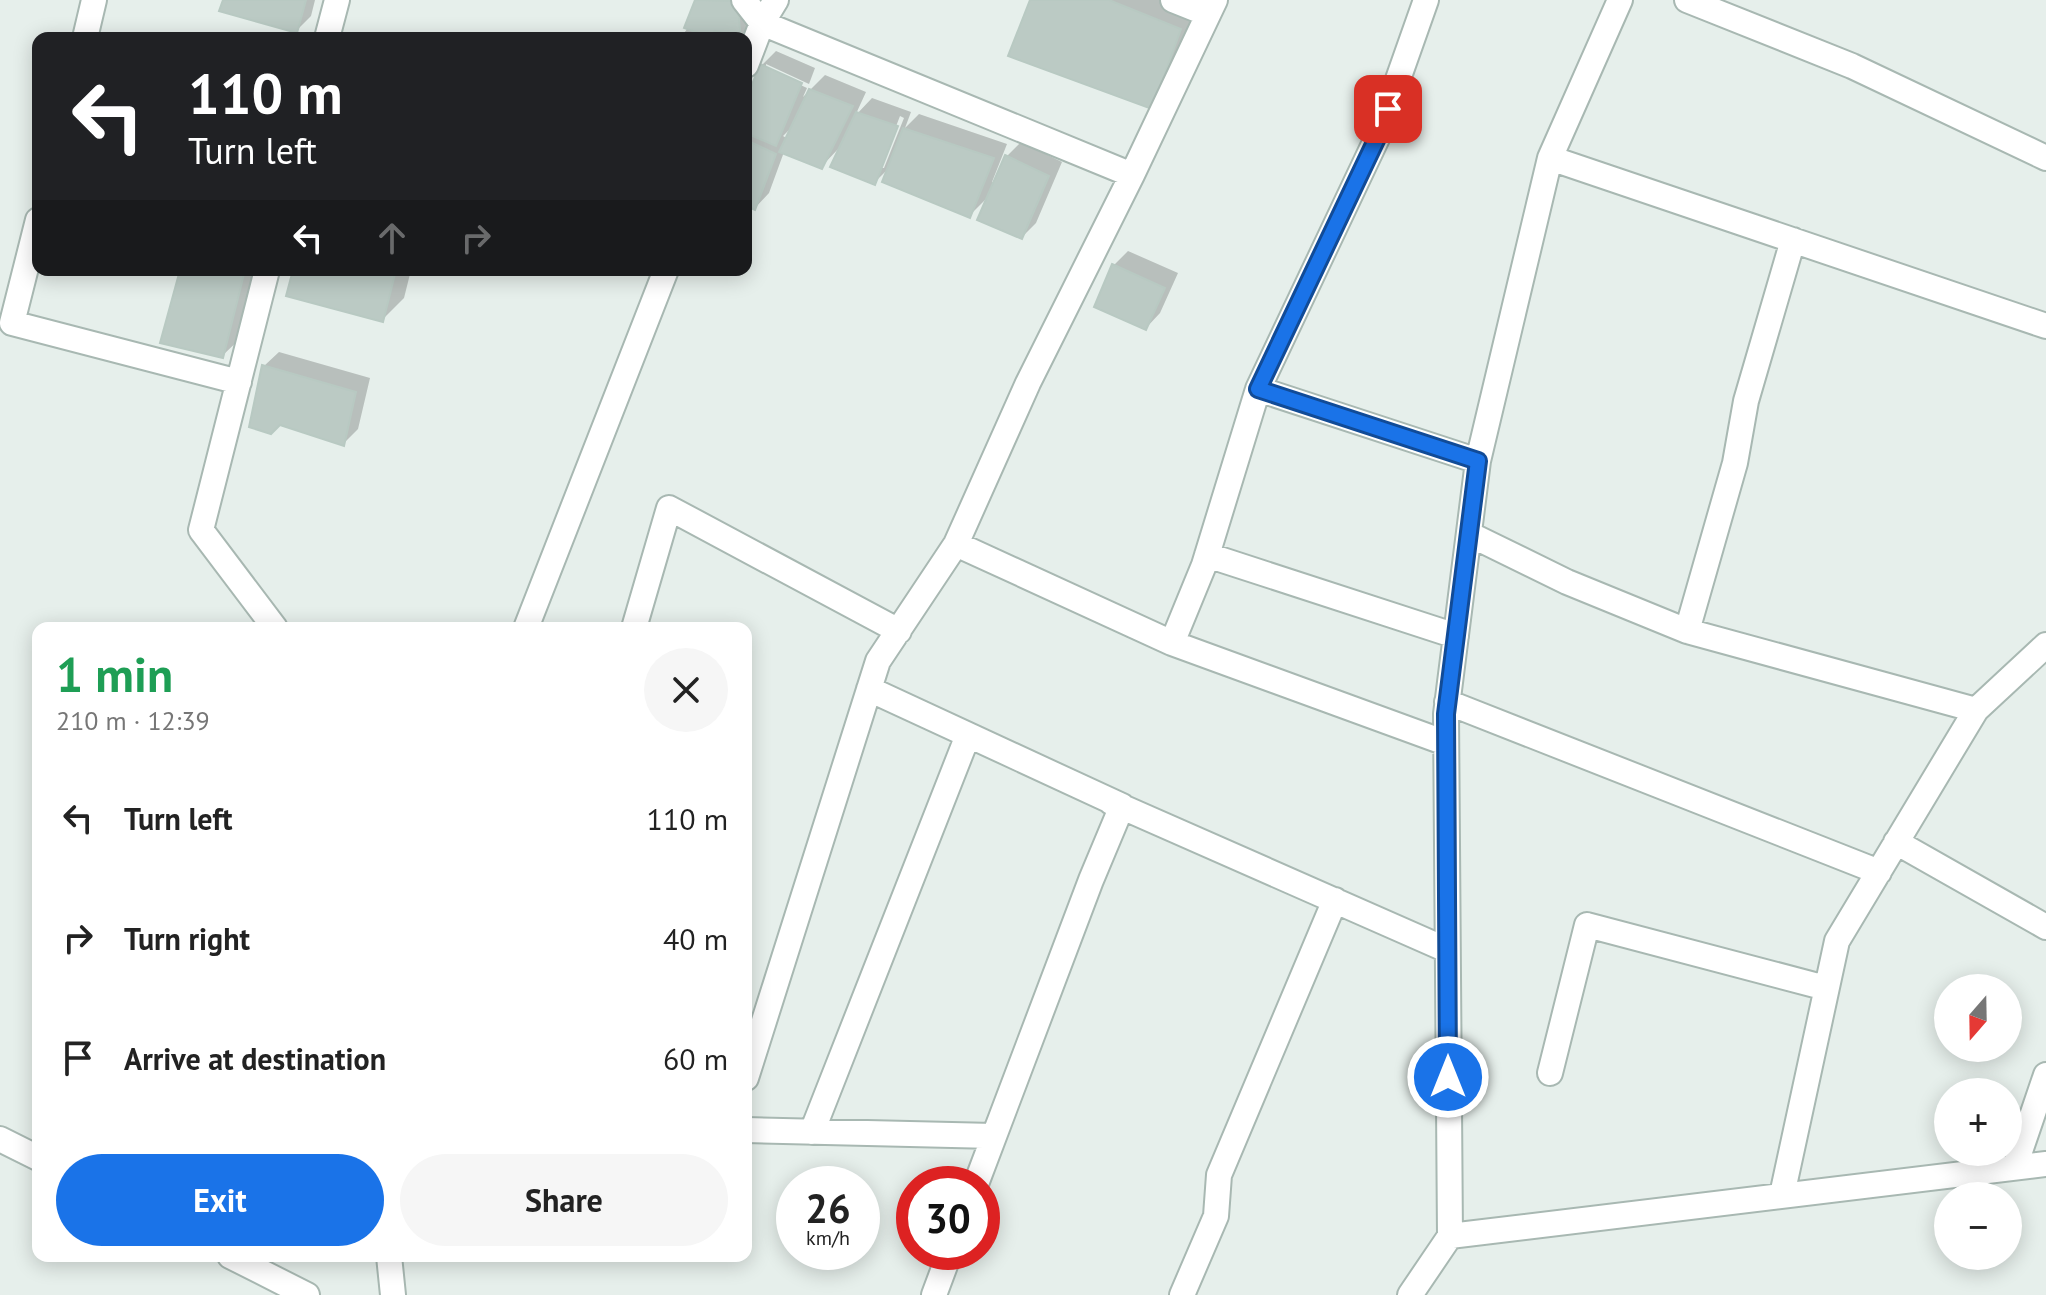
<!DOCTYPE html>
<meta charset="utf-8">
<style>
body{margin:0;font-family:"PT Sans",sans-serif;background:#f6f6f6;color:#222;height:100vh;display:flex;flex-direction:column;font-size:30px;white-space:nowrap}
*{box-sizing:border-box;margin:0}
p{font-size:26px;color:#767676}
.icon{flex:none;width:44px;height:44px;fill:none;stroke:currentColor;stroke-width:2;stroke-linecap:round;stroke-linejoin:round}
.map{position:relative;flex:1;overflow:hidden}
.drawer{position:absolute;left:32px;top:622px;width:720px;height:640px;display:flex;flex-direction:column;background:#fff;border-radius:16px;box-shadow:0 4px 20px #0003}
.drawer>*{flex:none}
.top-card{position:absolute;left:32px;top:32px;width:720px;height:244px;border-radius:16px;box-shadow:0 4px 20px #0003;background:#202124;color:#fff;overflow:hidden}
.needle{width:52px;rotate:200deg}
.controls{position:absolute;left:1934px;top:974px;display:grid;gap:16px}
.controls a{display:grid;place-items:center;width:88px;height:88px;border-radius:50%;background:#fff;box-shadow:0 4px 20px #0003;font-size:40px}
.speed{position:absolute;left:776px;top:1166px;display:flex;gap:16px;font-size:40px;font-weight:700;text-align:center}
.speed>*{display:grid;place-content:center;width:104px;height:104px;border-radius:50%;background:#fff;box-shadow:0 4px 20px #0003;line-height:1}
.speed small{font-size:20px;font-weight:400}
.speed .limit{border:12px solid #d22;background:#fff;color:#111}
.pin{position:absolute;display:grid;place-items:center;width:68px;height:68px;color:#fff;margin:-34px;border-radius:16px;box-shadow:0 4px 12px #0006}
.me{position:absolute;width:88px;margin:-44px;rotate:0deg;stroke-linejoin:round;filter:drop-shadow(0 0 6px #0008)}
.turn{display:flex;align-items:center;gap:28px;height:168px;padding:0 24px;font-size:36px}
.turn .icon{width:104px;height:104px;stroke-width:2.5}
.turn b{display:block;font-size:56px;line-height:68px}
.lanes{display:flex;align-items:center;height:76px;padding:0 24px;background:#0003;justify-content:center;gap:40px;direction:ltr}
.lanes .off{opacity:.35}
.round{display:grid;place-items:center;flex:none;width:84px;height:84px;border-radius:42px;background:#f6f6f6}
.overview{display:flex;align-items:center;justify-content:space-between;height:136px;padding:0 24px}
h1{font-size:48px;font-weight:600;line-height:60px;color:#1e9e55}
.button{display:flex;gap:16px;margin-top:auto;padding:16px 24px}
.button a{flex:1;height:92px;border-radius:48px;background:#1a73e8;color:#fff;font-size:32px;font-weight:600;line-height:92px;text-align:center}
.button a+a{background:#f6f6f6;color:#222}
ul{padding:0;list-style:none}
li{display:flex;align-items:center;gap:24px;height:120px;padding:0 24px}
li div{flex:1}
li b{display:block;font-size:30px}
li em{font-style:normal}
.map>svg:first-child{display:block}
.shadow{fill:#0003;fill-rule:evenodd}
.building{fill:#bbcac4;stroke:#b8c9c2;stroke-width:2}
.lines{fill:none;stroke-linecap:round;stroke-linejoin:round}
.minor-casing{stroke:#a8b8b2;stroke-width:28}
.minor{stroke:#fff;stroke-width:24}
.route-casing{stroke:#114b97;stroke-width:20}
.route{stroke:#1a73e8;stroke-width:14}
</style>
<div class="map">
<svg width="2046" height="1295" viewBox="0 0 2046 1295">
<rect width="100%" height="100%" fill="#e6efeb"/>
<path class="shadow" d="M225,0h90l-4,16 -15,15z
M697,0h55l-6,51v-13h-66l8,-10z
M1032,0h150l20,8 -50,99z
M776,51l39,17 -6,16 -43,-20v5l41,19 -4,9 22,-22 41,17 -11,24 17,-18 39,14 -6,16 14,-14 88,30 -15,38 3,1 12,-27 14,-14 41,20 -26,61 -14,14 -32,-42 -20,20 -80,-48 -16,16 -34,-36 -18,19 -38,-14 -15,41 -14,15 -9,-4v-99l16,-40zM900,116l4,2 -20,50h-4zM793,126l-5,13 -5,-3z
M1128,251l50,22 -18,40 -14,15 -49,-22 17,-41z
M182,270h78l-16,65 -22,21z
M295,270h116l-7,28 -22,22z
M279,352l91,26 -12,51 -14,14 -80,-77z"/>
<path class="building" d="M223,0h83l-9,33 -78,-22z
M695,0l42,1 4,37 -26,-7 -5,6 -26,-9z
M1030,0h79l72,29 -29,80 -144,-53z
M760,64l42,19 -26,63 -30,-13v-33z
M809,89l44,17 -31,63 -43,-17z
M856,112l42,14 -23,59 -45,-18z
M903,128l91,30 -24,60 -88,-36z
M746,140l30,14 -21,56 -9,-4z
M1005,155l44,21 -27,63 -45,-19z
M1112,264l53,24 -19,42 -52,-23z
M180,270h65l-22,88 -63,-15z
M293,270h103l-13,52 -97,-26z
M262,365l94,27 -12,54 -64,-21 -9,9 -22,-7z"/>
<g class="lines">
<defs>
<path id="minor" d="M744,0l18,23 370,152
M1173,0l35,14
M1687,0l165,66 194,92
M85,38l9,-38
M327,38l10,-38
M746,65l16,-42 14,-23
M1550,158l496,168
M38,220l-26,103 227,59
M267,270l-66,260 74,98
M1258,389l120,-253 48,-136
M1469,534l98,48 120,49 48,-168 11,-62 47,-161
M956,544l216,99 32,-78 54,-176 220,72
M1207,555l249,81
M526,628l140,-358
M634,628l35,-120 230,123
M1687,631l289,79
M1172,643l274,100
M869,689l253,117 -31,74 -115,304
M1447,702l432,170
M1111,802l336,148
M1896,842l150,85
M1550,1073l37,-148 239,63
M746,1078l132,-417 78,-117 72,-161 104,-208 83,-175
M746,1130l248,6
M812,1132l156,-397
M0,1139l38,19
M2015,1166l31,-91
M1782,1195l55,-254 139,-231 70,-65
M1450,1236l-4,-522 32,-253 72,-303 70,-158
M230,1256l77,39
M389,1256l4,39
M934,1295l16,-43
M1182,1295l34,-79 3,-41 116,-275
M1410,1295l40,-59 596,-72"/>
</defs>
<use href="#minor" class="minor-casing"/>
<use href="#minor" class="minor"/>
</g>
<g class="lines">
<defs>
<path id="route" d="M1388,109l-10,27 -120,253 220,72 -32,253 2,363"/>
</defs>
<use href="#route" class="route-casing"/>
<use href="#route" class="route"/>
</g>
</svg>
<div class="controls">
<a><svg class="needle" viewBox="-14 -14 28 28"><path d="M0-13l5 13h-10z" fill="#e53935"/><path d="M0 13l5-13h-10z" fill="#767676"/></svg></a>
<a>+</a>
<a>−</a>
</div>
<div class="speed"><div>26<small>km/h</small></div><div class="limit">30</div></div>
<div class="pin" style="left:1388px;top:109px;background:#d93025"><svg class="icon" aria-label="arrive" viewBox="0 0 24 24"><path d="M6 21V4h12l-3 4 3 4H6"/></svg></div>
<svg class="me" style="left:1448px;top:1077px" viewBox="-20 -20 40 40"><circle r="17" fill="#1a73e8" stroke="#fff" stroke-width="3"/><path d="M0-11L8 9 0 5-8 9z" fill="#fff"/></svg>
<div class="top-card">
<div class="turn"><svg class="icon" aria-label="left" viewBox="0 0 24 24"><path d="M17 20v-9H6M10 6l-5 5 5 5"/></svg><div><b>110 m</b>Turn left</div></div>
<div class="lanes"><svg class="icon" aria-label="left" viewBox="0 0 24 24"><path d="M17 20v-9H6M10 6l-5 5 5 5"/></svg><svg class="icon off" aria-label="ahead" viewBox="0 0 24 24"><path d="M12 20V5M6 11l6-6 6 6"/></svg><svg class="icon off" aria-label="right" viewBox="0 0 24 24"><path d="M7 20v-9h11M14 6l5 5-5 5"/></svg></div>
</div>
<section class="drawer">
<div class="overview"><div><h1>1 min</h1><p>210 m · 12:39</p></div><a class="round"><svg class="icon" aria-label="close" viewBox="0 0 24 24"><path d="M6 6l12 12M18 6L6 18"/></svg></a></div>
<ul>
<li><svg class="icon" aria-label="left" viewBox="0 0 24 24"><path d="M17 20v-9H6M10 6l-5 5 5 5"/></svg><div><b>Turn left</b></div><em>110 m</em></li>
<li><svg class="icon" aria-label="right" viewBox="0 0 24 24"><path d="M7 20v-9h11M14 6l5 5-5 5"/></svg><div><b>Turn right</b></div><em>40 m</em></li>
<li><svg class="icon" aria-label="arrive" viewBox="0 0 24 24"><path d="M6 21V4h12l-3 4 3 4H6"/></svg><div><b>Arrive at destination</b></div><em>60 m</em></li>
</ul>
<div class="button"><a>Exit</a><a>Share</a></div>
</section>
</div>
